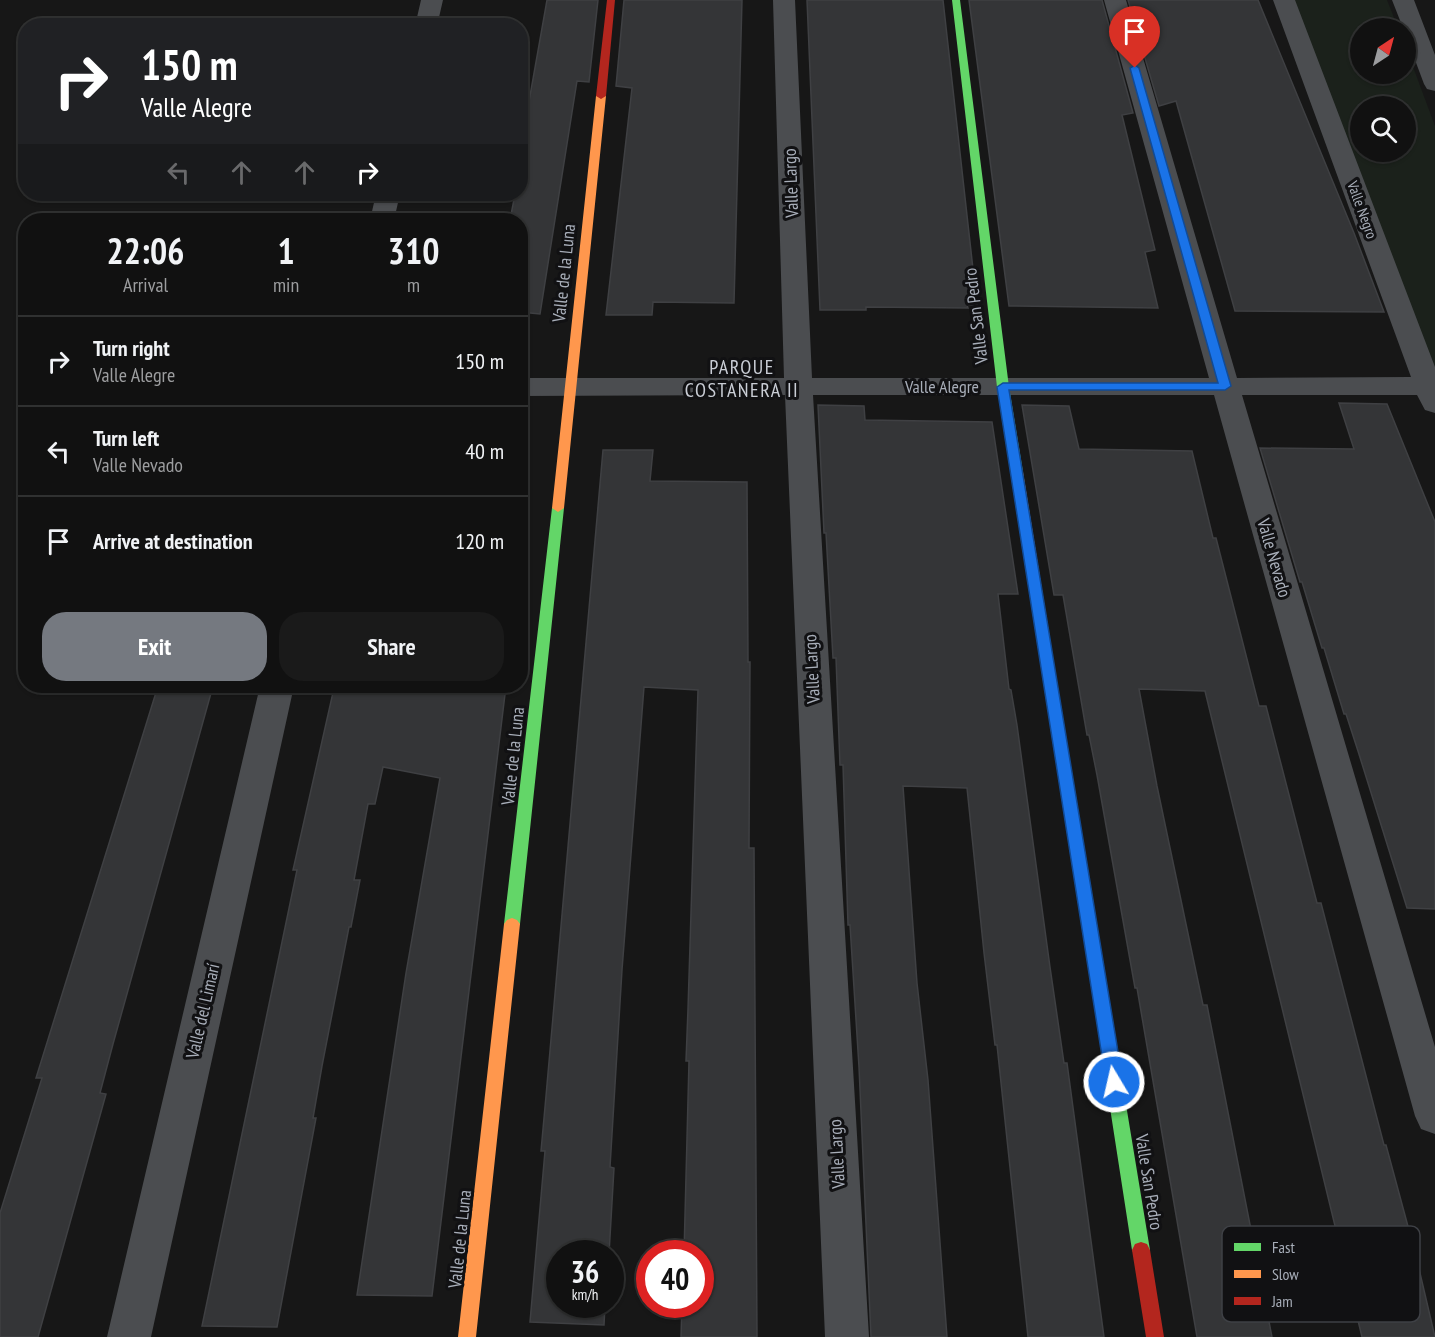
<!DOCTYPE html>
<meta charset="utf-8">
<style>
body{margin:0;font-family:"PT Sans Narrow",sans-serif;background:#1a1a1a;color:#f1f3f6;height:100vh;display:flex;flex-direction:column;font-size:22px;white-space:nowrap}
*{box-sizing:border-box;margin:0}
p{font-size:20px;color:#9c9d9f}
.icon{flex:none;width:33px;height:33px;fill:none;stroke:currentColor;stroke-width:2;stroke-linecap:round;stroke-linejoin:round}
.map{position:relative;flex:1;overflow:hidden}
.panel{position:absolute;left:18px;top:213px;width:510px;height:480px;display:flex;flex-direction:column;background:#111;border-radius:24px;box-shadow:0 2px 4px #0004,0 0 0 2px #303131}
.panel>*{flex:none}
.top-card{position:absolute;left:18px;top:18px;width:510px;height:183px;border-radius:24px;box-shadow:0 2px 4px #0004,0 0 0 2px #303131;background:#202124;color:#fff;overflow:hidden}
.needle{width:39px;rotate:36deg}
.buttons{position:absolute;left:1350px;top:18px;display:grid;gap:12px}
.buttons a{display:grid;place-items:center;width:66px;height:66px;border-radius:50%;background:#111;box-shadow:0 2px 4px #0004,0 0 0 2px #303131;font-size:30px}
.speed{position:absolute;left:546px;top:1240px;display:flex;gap:12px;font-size:30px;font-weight:700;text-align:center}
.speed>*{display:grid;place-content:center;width:78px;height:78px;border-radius:50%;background:#111;box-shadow:0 2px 4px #0004,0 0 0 2px #303131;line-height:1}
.speed small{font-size:15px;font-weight:400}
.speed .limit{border:9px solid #d22;background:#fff;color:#111}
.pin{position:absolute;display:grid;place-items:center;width:51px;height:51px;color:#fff;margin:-62px -26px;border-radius:50% 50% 50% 0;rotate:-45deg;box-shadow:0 0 6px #0007}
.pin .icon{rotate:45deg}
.me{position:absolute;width:66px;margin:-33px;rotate:351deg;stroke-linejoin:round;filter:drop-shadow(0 0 4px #0008)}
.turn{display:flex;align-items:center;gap:21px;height:126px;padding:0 24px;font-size:27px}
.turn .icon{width:78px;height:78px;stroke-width:2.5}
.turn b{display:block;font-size:42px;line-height:51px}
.lanes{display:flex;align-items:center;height:57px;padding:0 24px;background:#0003;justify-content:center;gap:30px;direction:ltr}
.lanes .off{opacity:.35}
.eta{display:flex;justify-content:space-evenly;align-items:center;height:102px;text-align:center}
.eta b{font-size:36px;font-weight:800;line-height:42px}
.action{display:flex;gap:12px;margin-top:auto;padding:12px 24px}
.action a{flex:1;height:69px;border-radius:24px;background:#757980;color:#fff;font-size:24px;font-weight:800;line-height:69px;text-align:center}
.action a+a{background:#1a1a1a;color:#f1f3f6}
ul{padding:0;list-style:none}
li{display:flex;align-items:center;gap:18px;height:90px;padding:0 24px;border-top:2px solid #303131}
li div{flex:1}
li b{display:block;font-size:22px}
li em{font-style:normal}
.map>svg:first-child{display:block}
.green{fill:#1b211b;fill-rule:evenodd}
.building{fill:#343537;stroke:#3f4043;stroke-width:1.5}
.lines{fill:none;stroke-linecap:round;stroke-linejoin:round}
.street{fill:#4b4d50;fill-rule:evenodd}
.fast{fill:#63d668;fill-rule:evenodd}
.slow{fill:#ff974d;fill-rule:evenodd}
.jam{fill:#b3261e;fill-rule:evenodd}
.route{fill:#1a73e8;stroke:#114b97;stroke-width:1.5}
.labels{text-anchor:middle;stroke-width:6;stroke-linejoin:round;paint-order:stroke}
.far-street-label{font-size:15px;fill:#a8aeb9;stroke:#111113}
.street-label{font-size:18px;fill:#a8aeb9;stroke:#111113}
.neighbourhood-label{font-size:20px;letter-spacing:1.5px;fill:#c9cdd5;stroke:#111113}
.key{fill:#111113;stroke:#3e4045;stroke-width:1.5}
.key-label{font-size:16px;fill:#a8aeb9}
</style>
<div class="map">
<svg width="1435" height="1337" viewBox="0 0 1435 1337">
<rect width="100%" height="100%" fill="#171717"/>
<path class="green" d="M1292,0h95l11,28h-38v46h46v-26l29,78v243zM1360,106h46v46h-46z"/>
<path class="building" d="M547,0h51l-9,82 -12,-1 -37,233 -20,-2v-92h-10l5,-26h5v-42z
M624,0h118l-8,303 -81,-1 -1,13h-46l26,-227 -16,-2z
M807,0h136l34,305h-10l1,3 -102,-1v3h-46z
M969,0h133l31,113 -11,2 33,135 -10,2 13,56 -149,-2z
M1128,0h130l96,233 30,79 -149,-1 -59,-210 -17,5z
M1339,403l48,1 48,118v387l-28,-1 -49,-157 -12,-37h-2l-20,-66h-2l-20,-66h-2l-40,-134 94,1z
M818,405l46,1 1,14 127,2 26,172h-20l11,95 2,1 6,35 33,242 14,96h3l37,274h-76l-31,-292h-2l-11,-92 -17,-165 -64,-2 14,197 11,97 19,257h-76l-12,-270 -9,-142h-2l-5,-160h-3l-4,-107h-3l-7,-125h-2z
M1022,405l47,1 10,43 113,2 21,87h3l43,168h7l51,197h4l63,242h2l30,111 19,81h-73l-157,-646 -66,-2 18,97 46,219h4l65,332h-75l-60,-349h-2l-38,-213 -8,-40h-2l-24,-140h-9z
M603,450h50l-3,31 97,1 1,180h2l-1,186h5l3,489h-76l1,-32h18v-51h-16l5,-193h-3l2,-52 10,-319 -54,-3 -22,283 -12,197 4,1 -5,86h-49v51h45l-1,20 -74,-3 15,-171h-4l5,-55z
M158,686h55l-100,358 -13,49 6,1 -68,243h-38v-124l42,-135h-6z
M449,686h57l-74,610 -75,-1 49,-322 34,-195 -57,-11 -8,37h-7l-14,76h6l-9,47h-2l-27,139 -9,52h3l-39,209 -75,-1 95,-456h-4l41,-182 114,3z"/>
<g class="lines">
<path class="street" d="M421,0h22l-6,26h-22z
M773,0h22l17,378h397l-105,-378h22l111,378 174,-1 -138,-377h22l140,367v46l-10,-3 -8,-15h-175l193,652v87l-14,-5 -6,-13 -201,-721h-401l56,942h-44l-40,-942 -265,1v-18h264z
M1392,0h22l21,55v36l-8,-2 -3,-5 -18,-48v-8h-3z
M376,194h24l-6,26h-24z
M260,686h34l-143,651h-44z"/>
<path class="fast" d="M952,0h8l49,387 14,85 -6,4 -6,-4 -14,-85z
M558,504l6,4 -44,416 -3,4 -5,2 -5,-2 -3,-4 48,-416z
M1079,856l5,2 2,4 64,388 -3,6 -6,2 -6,-2 -3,-6 -60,-388 2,-4z"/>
<path class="slow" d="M601,93l5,3 -42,412 -6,4 -6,-4 44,-412z
M1017,468l6,4 63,390 -2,4 -5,2 -5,-2 -2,-4 -61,-390z
M512,918l5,2 3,4 -44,413h-18l46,-413 3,-4z"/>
<path class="jam" d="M607,0h8l-9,96 -5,3 -5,-3z
M1141,1242l6,2 3,6 14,87h-18l-14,-87 3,-6z"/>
</g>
<path class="route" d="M1135,65l4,3 92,318 -6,4h-216l114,692 -3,5 -6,2 -6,-2 -2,-5 -109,-695 6,-4h215l-88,-315z"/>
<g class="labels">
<g class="far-street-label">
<text transform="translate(1362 210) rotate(70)" y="5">Valle Negro</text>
</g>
<g class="street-label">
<text transform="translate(791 183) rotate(-92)" y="6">Valle Largo</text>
<text transform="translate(564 273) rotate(-84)" y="6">Valle de la Luna</text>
<text transform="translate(976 316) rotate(-97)" y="6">Valle San Pedro</text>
<text x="942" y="393">Valle Alegre</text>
<text transform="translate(1274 558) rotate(74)" y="6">Valle Nevado</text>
<text transform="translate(812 669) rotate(-93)" y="6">Valle Largo</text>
<text transform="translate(513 756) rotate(-84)" y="6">Valle de la Luna</text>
<text transform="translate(203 1011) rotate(-77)" y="6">Valle del Limarí</text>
<text transform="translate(837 1154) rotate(-93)" y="6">Valle Largo</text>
<text transform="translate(1149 1182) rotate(81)" y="6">Valle San Pedro</text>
<text transform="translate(460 1239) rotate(-84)" y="6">Valle de la Luna</text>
</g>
<g class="neighbourhood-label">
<text x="742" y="374">PARQUE<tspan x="742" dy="23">COSTANERA II</tspan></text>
</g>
</g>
<rect x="1222" y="1226" width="198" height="96" rx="9" class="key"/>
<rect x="1234" y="1243" width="27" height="8" fill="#63d668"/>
<rect x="1234" y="1270" width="27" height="8" fill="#ff974d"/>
<rect x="1234" y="1297" width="27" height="8" fill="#b3261e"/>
<g class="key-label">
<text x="1272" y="1253">Fast</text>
<text x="1272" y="1280">Slow</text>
<text x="1272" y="1307">Jam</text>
</g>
</svg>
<div class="buttons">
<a><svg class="needle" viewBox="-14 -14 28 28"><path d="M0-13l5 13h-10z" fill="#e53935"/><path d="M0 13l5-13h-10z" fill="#9c9d9f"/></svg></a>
<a><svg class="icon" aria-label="search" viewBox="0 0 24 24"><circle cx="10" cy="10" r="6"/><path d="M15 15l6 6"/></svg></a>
</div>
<div class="speed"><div>36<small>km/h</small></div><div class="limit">40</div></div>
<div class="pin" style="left:1135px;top:68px;background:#d93025"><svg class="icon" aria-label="arrive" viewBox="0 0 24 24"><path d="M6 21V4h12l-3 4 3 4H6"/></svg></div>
<svg class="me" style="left:1114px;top:1082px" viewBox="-20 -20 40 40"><circle r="17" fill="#1a73e8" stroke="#fff" stroke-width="3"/><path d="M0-11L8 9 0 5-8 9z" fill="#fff"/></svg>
<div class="top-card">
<div class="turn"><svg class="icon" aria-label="right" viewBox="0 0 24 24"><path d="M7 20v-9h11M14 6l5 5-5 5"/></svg><div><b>150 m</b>Valle Alegre</div></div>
<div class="lanes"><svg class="icon off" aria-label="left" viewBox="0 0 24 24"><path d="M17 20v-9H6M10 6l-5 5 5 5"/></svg><svg class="icon off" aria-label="ahead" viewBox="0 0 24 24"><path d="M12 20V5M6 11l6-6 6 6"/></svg><svg class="icon off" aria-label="ahead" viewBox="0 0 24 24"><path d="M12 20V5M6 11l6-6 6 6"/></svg><svg class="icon" aria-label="right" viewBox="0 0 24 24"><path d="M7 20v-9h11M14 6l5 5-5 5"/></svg></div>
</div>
<section class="panel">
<div class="eta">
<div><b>22:06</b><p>Arrival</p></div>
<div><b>1</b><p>min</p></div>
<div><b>310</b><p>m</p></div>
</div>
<ul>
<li><svg class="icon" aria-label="right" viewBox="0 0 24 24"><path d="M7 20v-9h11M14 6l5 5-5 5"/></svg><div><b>Turn right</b><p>Valle Alegre</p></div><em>150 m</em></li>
<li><svg class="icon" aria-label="left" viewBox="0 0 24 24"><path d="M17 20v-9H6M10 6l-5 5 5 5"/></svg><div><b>Turn left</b><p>Valle Nevado</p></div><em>40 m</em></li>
<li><svg class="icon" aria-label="arrive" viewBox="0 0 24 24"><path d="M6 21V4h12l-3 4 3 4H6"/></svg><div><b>Arrive at destination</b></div><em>120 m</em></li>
</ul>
<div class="action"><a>Exit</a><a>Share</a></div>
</section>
</div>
